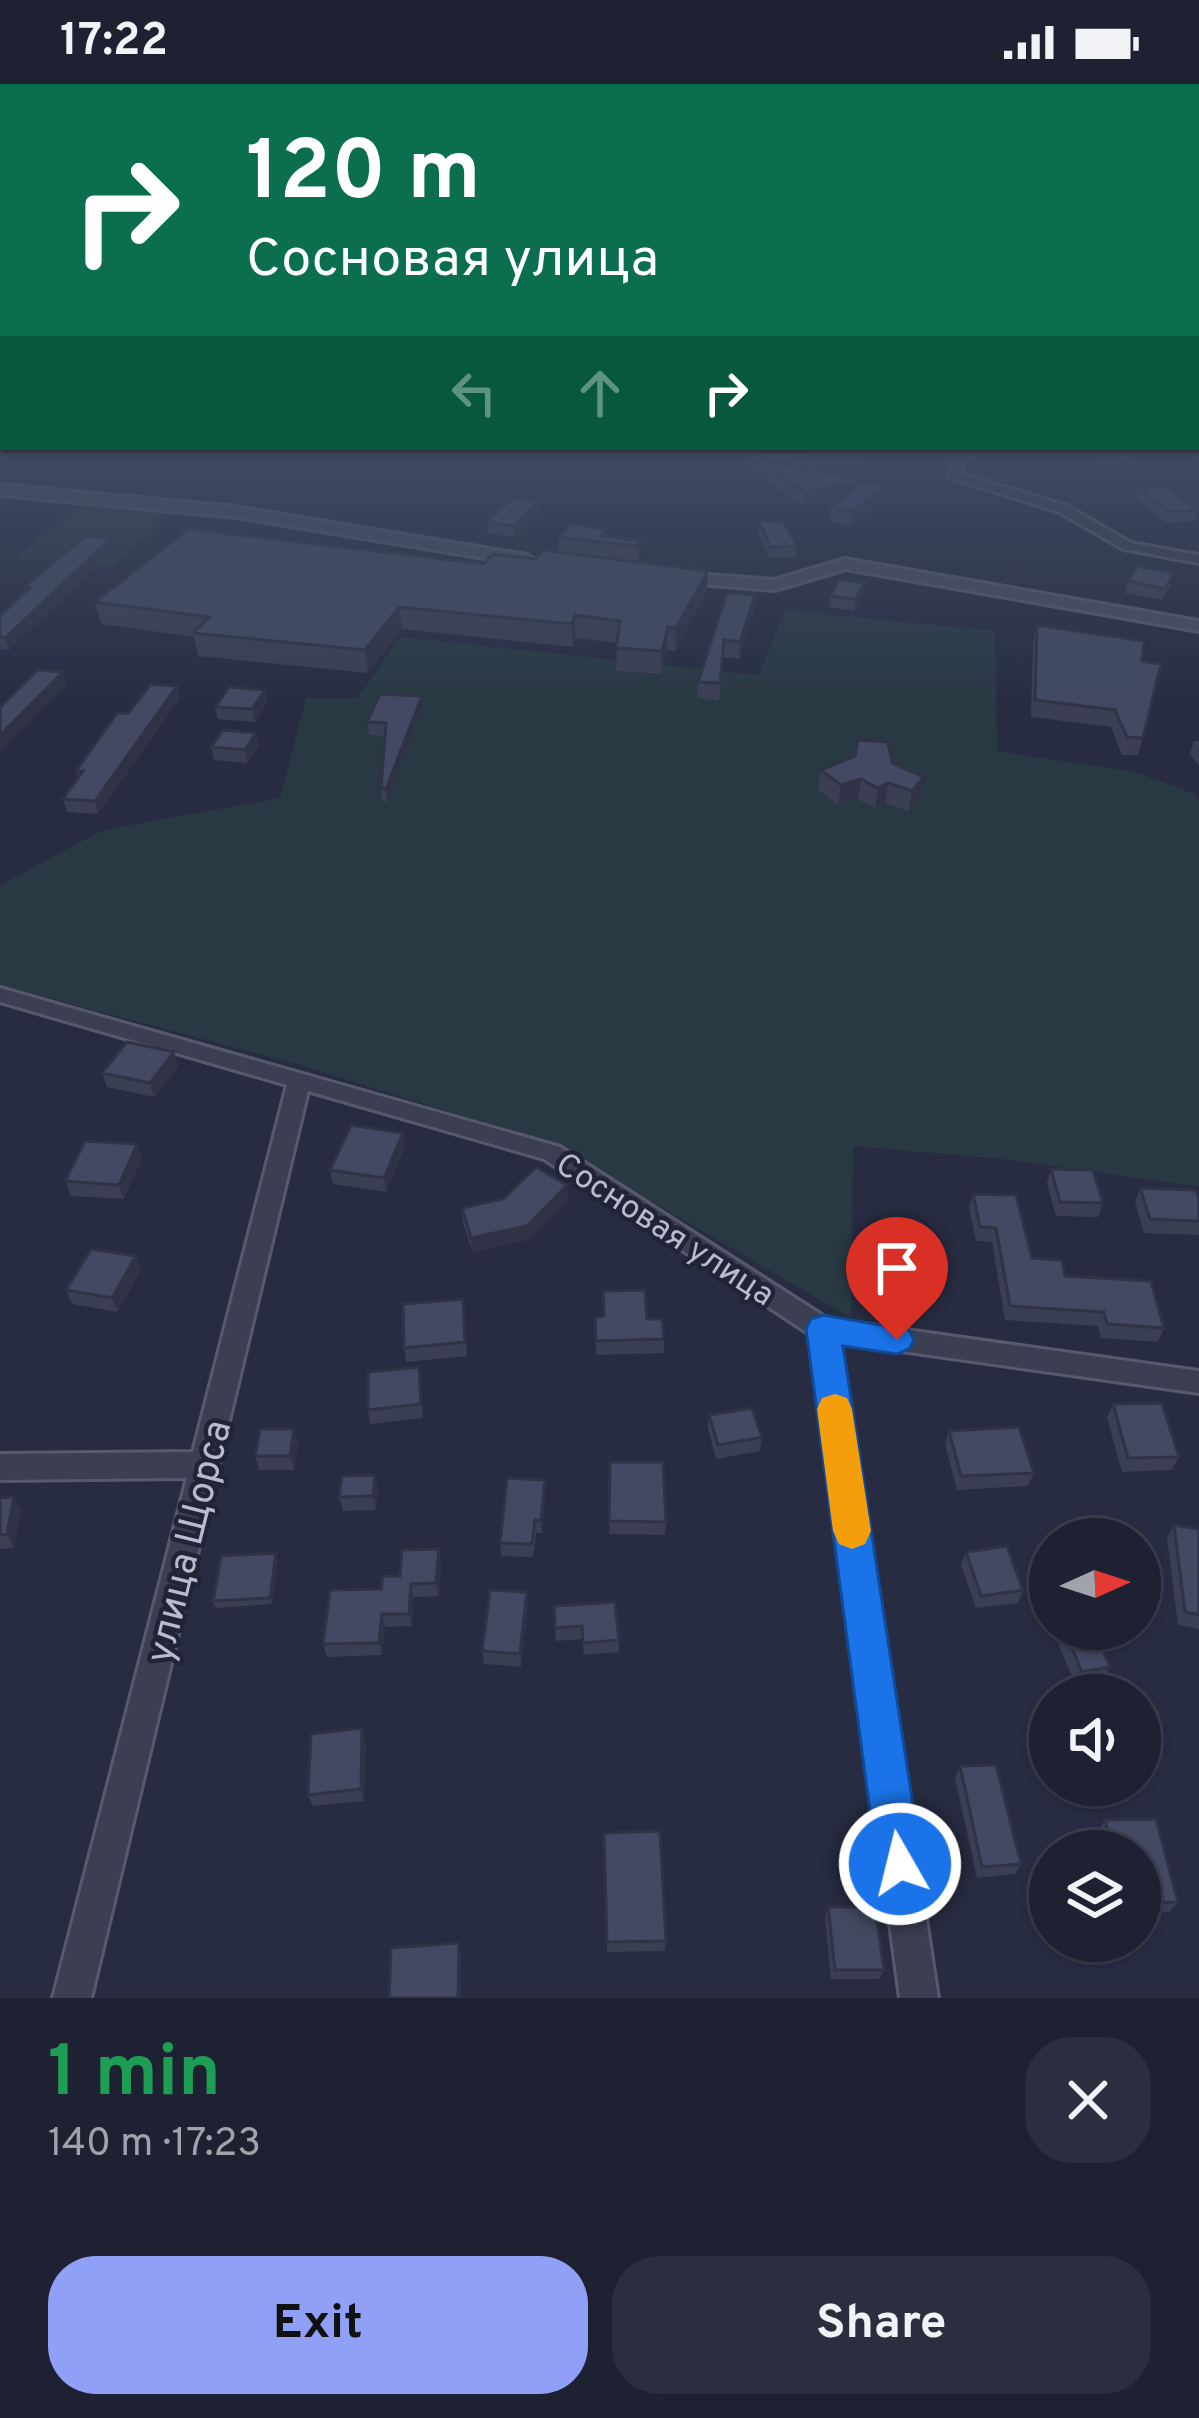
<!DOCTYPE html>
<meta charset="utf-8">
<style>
body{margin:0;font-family:Overpass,sans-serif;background:#2a2e3e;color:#f1f3f6;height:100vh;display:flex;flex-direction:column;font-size:45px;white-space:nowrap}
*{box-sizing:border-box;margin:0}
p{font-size:39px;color:#a0a3ac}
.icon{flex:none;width:66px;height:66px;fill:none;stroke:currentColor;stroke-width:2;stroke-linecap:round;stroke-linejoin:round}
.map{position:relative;height:1914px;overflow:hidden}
.details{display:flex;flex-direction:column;background:#1d2132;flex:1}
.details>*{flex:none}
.guide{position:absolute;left:0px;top:0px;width:1200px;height:366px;box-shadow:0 3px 9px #0004,0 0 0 3px #3b3e4d;background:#0b6e4f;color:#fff;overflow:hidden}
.needle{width:78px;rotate:87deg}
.tools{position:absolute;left:1029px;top:1434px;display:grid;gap:24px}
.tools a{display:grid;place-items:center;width:132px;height:132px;border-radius:50%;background:#1d2132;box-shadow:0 3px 9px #0004,0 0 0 3px #3b3e4d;font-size:60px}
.pin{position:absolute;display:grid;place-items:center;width:102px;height:102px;color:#fff;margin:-123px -51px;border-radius:50% 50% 50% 0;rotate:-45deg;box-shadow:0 0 12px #0007}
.pin .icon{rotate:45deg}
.me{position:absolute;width:132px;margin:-66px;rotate:352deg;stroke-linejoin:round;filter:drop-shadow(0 0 9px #0008)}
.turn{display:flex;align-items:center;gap:42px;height:252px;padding:0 48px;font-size:54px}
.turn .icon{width:156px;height:156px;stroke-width:2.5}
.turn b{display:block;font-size:84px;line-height:102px}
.lanes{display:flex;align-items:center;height:114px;padding:0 48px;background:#0003;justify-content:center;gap:60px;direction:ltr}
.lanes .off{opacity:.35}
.round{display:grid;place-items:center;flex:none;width:126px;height:126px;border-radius:48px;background:#2a2e3e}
.headline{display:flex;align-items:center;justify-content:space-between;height:204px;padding:0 48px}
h1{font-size:72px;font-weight:700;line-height:90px;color:#1e9e55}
.action{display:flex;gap:24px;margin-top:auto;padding:24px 48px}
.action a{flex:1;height:138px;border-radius:48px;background:#91a0f7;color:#111;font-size:48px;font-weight:700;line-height:138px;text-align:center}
.action a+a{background:#2a2e3e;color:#f1f3f6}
.status{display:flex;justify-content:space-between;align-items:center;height:84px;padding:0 60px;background:#1d2132;direction:ltr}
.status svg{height:33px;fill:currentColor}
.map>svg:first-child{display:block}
.green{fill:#293943}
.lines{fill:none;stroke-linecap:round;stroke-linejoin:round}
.street-casing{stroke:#565a6c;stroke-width:6}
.secondary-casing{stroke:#565a6c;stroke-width:6}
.street{fill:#3b3f51;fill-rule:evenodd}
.secondary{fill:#494d64;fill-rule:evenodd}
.wall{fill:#3a3f54}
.shaded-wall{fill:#2f3345}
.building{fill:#434962;stroke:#2f3345;stroke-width:3}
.route{fill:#1a73e8;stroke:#114b97;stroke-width:3}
.slow{fill:#f59e0b}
.labels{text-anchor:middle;stroke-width:9;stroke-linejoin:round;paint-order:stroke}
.street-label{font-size:33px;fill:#b8bbcb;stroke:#202437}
.near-street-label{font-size:39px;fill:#b8bbcb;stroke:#202437}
</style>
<div class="status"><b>17:22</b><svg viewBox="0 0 49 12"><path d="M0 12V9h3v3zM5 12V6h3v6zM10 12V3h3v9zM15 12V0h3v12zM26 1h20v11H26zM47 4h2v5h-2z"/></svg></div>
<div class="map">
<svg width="1199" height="1914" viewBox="0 0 1199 1914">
<rect width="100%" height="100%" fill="#272c42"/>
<path class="green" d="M82,418l95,8 -65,57 -97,-8z
M785,526l210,21 2,120 138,21 60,22 4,9v384l-196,-28 -150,-13 -2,172 -294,-172 -257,-81 -300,-80v-100l103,-55 177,-32 26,-100h52l42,-61 359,38z"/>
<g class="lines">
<defs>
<path id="street" d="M1197,357h2v7l-4,-1z
M951,363h11l7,7 -10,19 108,33 64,37 68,12v8l-76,-14 -64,-37 -111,-35 9,-23z
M0,904l560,159 268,172 371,52v22l-361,-51 100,656h-38l-89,-663 -267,-176 -236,-68 -217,907h-38l134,-520 -187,2v-26l193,-2 94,-367 -287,-83z"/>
<path id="secondary" d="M0,401l236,22 291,48 8,5 -8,5 -291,-48 -236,-22z
M845,475l354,62v10l-353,-62 -71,21 -103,-8 -8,-5 8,-5 102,8z"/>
</defs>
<use href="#street" class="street-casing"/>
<use href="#secondary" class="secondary-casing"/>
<use href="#street" class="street"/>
<use href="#secondary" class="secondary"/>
</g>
<path class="wall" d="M234,363h36l-7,4z
M762,363l99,18 -50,5 72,15 -2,14 -29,27 -22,-5 2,-14 9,-8 -38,7 -44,-30 -21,2v-13z
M1087,363h50l-4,15 -27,1z
M1138,404l59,22 -3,11 -28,2 -31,-25z
M539,428l-25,25 -26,-4 -1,-11z
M759,437l38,25 -2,11 -26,1 -11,-26z
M607,445v7l34,5 -1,17 -3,4 70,31 -32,58 -8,-1 -6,24 -45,-3 1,-28 -42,-5 -2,9 -171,-18 -34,44 -170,-17 -4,-19 -93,-13 -6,-22 440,-43 24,-7v-15z
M114,465l-105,101 -9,-1v-33l24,-23 -1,-5z
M1128,497l43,3 -9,16 -37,-7z
M864,499l-1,11 -9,17 -25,-4 1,-11z
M727,509l28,2 -1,17 -15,47 -16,-2 -4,43 -22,-1 1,-17z
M1037,541l105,36 1,77 -5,17h-16l-11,-28 -80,-10 2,-76z
M265,606l2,12 -12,20 -37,-3 -3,-12z
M180,614l-82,116 -31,-2 -4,-13 15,-21 -2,-7 52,-58z
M423,625l-36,93 -5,-1 -1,-13 4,-52 -16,-1 -2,-13z
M1194,657h5v25l-9,-12z
M259,661l-12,18 -33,-3 -3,-13z
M892,679l32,14 -4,19 -11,15 -24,-8 -10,5 -17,-9 -20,6 -20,-16 3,-19z
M174,968l4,15 -24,30 -47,-10 -5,-14z
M405,1063l-19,45 -53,-8 -3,-14z
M142,1075l-18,40 -53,-3 -6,-15z
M1051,1085l52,34 -5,14 -42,-1 -9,-33z
M1140,1104l59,10v37l-55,-2 -9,-31z
M973,1110l59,64 132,70 -6,14 -57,-4 -3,-12 -93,-6 -13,-78 -16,-1 -7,-33z
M568,1115l-40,41 -56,12 -9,-30 -1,-14z
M136,1172l5,14 -23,42 -46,-8 -6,-14z
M463,1215l4,57 -61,6 -2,-14z
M595,1233l52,2 17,20v14l-68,2z
M419,1283l4,51 -53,6 -2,-14z
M1113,1320l66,53 -7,13 -50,2 -15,-54z
M709,1331l53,22 -2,14 -44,8 -8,-30z
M294,1345l4,14 -4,27h-35l-4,-14z
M949,1347l85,42 -6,13 -71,4 -12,-46z
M610,1378l56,60 -1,13 -56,-1z
M378,1405l-2,21 -33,1 -4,-14z
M545,1409l-3,40h-6l-3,24 -32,-1 -1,-13z
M14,1413l7,13 -7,38 -14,1v-51z
M1174,1441l25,4v100l-21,-4 -11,-87z
M439,1465l2,13 -2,34 -26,1 -1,29 -27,1 -3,28 -55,2 -4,-13 58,-55z
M966,1468l57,38 -5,13 -42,5 -15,-43z
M278,1475l-6,45 -56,4 -3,-7z
M528,1521l-7,62 -37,-3 -2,-13z
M554,1522l65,34v12l-35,3 -2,-16 -26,2z
M1059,1545h35l16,38 -7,12 -28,5 -20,-48z
M366,1656l-2,61 -51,5 -5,-11z
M960,1682l61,98 -6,10 -38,4 -22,-100z
M1156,1735l22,83 -9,10 -29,1v-62h-36l-6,-20 7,-11z
M604,1749l62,108 -1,10 -58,1z
M828,1823l56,63 -5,9h-48l-6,-61z"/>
<path class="shaded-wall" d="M862,368l-1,13 -83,9 -10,-12z
M760,378l-1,14 -21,2v-13z
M860,398l-1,14 -56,10 2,-14z
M883,401l-2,14 -29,27 2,-15z
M538,417l1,11 -25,25v-11z
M111,454l3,11 -105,101 -4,-12z
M641,457l-1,17 -3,5v-17z
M708,487l-1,22 -32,58 1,-23z
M864,499l-1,11 -9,17 2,-12z
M755,511l-1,17 -15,47 1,-17z
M399,523l3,22 -34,44 -3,-23z
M575,531v23l-2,9 -1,-23z
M668,543l-1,23 -6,24 1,-23z
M63,588l4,12 -67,68v-17z
M177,602l3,12 -82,116 -3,-13z
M265,606l2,12 -12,20 -3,-13z
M422,612l1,13 -36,93 -1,-13z
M256,649l3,12 -12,18 -2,-13z
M924,693l-4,19 -11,15 3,-20z
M861,695l-3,20 -20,6 3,-20z
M888,699l-3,20 -10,5 3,-20z
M174,968l4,15 -24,30 -4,-14z
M403,1049l2,14 -19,45 -2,-14z
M137,1060l5,15 -18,40 -5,-14z
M567,1101l1,14 -40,41 -56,12 -1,-14z
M136,1172l5,14 -23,42 -6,-14z
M294,1345l4,14 -4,27 -4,-14z
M375,1391l3,14 -2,21 -3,-14z
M545,1396v13l-3,40 -1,-13z
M14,1413l7,13 -7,38 -7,-14z
M439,1465l2,13 -2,34 -3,-13z
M276,1469l2,6 -6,45 -2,-6z
M411,1500l2,13 -1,29 -3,-12z
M527,1508l1,13 -7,62 -1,-13z
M382,1530l3,13 -3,28 -3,-12z
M362,1644l4,12 -2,61 -3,-12z
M459,1859l2,10v45h-3z"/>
<path class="building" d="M762,363h101l-1,5 -94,10 115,23 -29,26 -22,-4 28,-25 -55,10 -45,-30 -22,3z
M1165,402l32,24 -28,2 -31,-24z
M513,414l25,3 -24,25 -27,-4z
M759,437h24l14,25 -27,1z
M571,440l36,5 -6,7 40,5 -4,5 -78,-9z
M188,445l296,35 9,-10 42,5 8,-9 165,21 -32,57 -8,-1 -6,24 -46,-3 4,-27 -45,-6 -3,9 -173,-17 -34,43 -172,-17 16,-16 -114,-15z
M85,452l26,2 -106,100 -5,-1v-21l29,-28h-6z
M1138,482l36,7 -9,16 -37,-8z
M839,495l25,4 -8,16 -26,-3z
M727,509l28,2 -15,47 -16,-2 -4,43 -22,-1z
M1037,541l107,16 -2,20 19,3 -18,74 -16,-1 -12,-27 -80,-10z
M38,586l25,2 -63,63v-28z
M151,600l26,2 -82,115 -32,-2 20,-28h-7l41,-58h11z
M229,603l36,3 -13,19 -37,-2z
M380,610l42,2 -36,93 -5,-1 5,-65 -19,-1z
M223,646l33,3 -11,17 -34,-3z
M858,656l30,2 4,21 32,14 -12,14 -24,-8 -10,5 -17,-9 -20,6 -20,-15 34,-14z
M127,958l47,10 -24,31 -48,-10z
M351,1041l52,8 -19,45 -54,-8z
M85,1057l52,3 -18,41 -54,-4z
M536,1083l31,18 -40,41 -56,12 -9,-30 41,-9z
M1051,1085l42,1 10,33 -43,-1z
M1140,1104l56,2 3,8v23l-49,-2z
M973,1110l43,1 16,63 30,2 3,16 86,5 13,47 -57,-4 -3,-12 -94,-6 -14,-78 -16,-1z
M91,1165l45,7 -24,42 -46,-8z
M645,1206l2,29h15l2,20 -68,2 -1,-24 9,-1 -1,-25z
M463,1215l2,43 -61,6 -1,-44z
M419,1283l2,37 -53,6v-38z
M1162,1319l17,54 -51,1 -15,-54z
M752,1324l10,29 -44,8 -9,-30z
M1019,1343l15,46 -73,3 -12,-45z
M260,1345h34l-4,27h-35z
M610,1378h53l3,60 -57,-1z
M375,1391l-2,21 -34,1 3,-21z
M507,1394l38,2 -4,40h-6l-3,24 -32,-1z
M14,1413l-7,37 -7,1v-37z
M1174,1441l25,4v86l-14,-3z
M1007,1462l16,44 -42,6 -15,-44z
M439,1465l-3,34 -25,1 -2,30h-27l-3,29 -56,1 7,-54 51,-1 2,-13h17l2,-26z
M276,1469l-6,45 -57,3 8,-45z
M490,1506l37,2 -7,62 -38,-3z
M615,1518l4,38 -36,3 -1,-17 -27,2 -1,-22z
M1064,1545h30l16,38 -28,5z
M362,1644l-1,61 -53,6 3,-61z
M996,1681l25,99 -39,3 -22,-101z
M1156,1735l22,83 -38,1v-52h-26l-9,-31z
M660,1747l6,110 -59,1 -3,-109z
M828,1823h47l9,63h-49z
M459,1859l-1,55h-69l2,-50z"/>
<linearGradient id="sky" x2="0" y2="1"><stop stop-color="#151824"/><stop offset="0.57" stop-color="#414b65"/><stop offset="1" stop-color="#414b65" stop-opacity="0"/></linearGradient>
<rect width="1199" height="624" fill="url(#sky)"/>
<path class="route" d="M823,1231l86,15 5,10 -5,9 -12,5 -54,-8 79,518 -6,16 -16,7 -16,-7 -7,-16 -71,-535 5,-10z"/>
<path class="slow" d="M835,1310l12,4 5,11 19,122 -6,13 -13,5 -13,-5 -6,-13 -16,-122 5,-11z"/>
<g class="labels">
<g class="street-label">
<text transform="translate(666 1144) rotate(33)" y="12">Сосновая улица</text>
</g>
<g class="near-street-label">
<text transform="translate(187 1457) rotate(-76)" y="14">улица Щорса</text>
</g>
</g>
</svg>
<div class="tools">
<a><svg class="needle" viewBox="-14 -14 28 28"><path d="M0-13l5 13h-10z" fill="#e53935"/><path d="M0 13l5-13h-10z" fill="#a0a3ac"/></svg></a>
<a><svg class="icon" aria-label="sound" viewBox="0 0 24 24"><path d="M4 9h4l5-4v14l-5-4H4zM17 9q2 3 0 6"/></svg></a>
<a><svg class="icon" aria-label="layers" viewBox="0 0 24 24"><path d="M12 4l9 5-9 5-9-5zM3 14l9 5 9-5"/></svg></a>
</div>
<div class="pin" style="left:897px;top:1256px;background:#d93025"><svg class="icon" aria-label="arrive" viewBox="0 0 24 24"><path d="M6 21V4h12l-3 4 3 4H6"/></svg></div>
<svg class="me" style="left:900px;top:1780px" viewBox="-20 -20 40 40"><circle r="17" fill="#1a73e8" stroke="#fff" stroke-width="3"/><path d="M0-11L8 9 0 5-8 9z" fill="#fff"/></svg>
<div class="guide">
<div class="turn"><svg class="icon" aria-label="right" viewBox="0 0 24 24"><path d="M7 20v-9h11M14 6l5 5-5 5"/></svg><div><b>120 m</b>Сосновая улица</div></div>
<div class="lanes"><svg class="icon off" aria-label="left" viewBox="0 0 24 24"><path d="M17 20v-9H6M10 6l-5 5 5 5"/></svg><svg class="icon off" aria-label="ahead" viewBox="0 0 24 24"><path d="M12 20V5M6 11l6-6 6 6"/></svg><svg class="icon" aria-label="right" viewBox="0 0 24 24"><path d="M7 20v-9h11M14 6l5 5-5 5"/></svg></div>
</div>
</div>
<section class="details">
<div class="headline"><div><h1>1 min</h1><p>140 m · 17:23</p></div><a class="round"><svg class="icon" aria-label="close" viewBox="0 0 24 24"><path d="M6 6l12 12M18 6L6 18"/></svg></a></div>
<div class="action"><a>Exit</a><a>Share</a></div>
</section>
